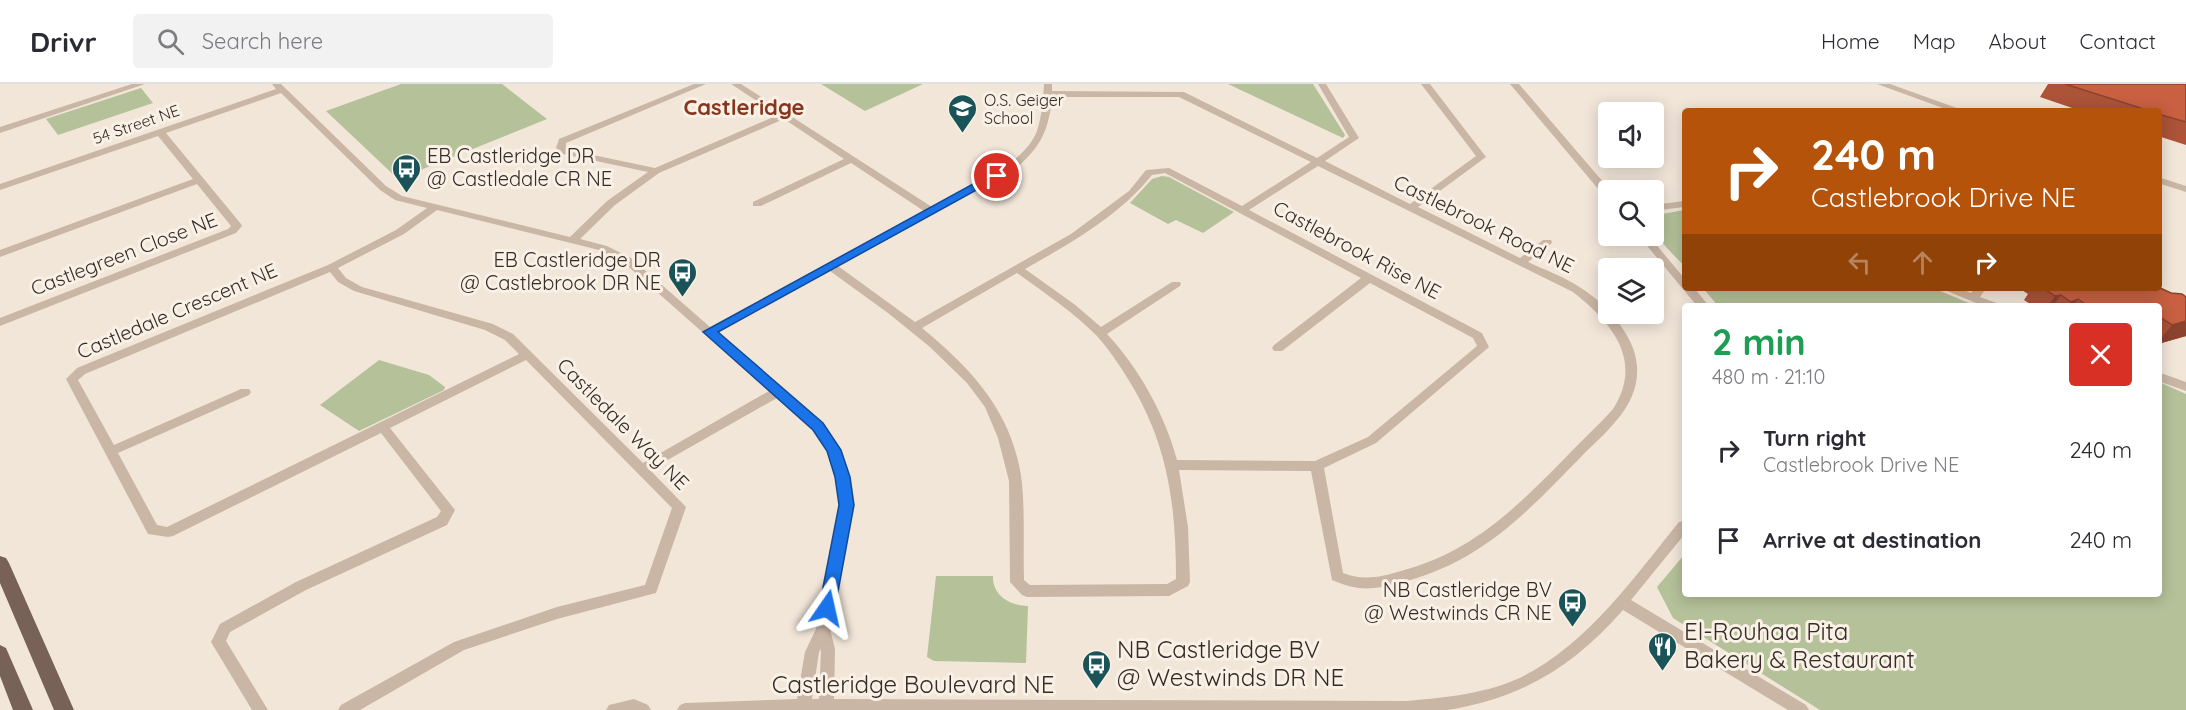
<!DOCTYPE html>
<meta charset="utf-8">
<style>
body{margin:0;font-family:Quicksand,sans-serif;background:#f2f2f3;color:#2b2b33;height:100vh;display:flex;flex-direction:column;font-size:22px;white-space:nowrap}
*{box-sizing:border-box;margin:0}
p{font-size:20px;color:#7c7c81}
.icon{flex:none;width:33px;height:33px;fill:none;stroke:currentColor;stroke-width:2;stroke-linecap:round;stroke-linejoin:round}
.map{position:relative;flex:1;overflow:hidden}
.panel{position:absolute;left:1682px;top:219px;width:480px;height:294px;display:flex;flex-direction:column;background:#fff;border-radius:6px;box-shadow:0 3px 15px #0003}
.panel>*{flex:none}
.top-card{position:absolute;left:1682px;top:24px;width:480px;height:183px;border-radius:6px;box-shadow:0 3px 15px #0003;background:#b45309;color:#fff;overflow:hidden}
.fabs{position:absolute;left:1598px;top:18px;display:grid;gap:12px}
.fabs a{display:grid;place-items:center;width:66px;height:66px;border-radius:6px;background:#fff;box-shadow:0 3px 15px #0003;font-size:30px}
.pin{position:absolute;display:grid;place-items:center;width:51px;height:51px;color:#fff;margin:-26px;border:3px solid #fff;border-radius:50%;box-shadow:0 2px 6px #0007}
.me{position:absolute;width:66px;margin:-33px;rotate:11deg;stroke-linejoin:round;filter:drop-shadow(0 0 4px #0008)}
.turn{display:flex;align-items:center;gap:21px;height:126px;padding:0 30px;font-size:27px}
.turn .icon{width:78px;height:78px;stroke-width:2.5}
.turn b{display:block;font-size:42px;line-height:51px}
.lanes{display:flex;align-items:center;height:57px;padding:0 30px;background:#0003;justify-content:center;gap:30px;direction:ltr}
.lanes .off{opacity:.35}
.round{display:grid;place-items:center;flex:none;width:63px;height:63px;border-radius:6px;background:#f2f2f3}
.overview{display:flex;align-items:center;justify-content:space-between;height:102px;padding:0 30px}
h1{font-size:36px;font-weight:700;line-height:45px;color:#1e9e55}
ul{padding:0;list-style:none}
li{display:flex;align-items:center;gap:18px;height:90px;padding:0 30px}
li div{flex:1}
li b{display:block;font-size:22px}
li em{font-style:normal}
header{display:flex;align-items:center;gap:36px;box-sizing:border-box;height:84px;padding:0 30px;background:#fff;border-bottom:2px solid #e1e1e2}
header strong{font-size:28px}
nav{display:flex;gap:33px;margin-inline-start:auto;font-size:21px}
.search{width:420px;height:54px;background:#f2f2f3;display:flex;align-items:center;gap:15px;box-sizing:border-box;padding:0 21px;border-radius:6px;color:#7c7c81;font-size:22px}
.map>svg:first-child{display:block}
.green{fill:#b4c199}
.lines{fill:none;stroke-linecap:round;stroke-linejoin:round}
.minor{fill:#cab6a5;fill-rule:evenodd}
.major{fill:#786257;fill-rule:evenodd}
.wall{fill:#ac5338}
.shaded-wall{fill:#8c432e}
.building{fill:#c86041;stroke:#8c432e;stroke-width:1.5}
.route{fill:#1a73e8;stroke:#114b97;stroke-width:1.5}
.labels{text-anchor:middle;stroke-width:6;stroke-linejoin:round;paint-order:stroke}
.far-poi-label{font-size:16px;fill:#362b27;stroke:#f9f0e6;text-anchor:start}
.far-street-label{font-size:16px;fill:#362b27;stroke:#f9f0e6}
.poi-label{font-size:20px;fill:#362b27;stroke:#f9f0e6;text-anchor:end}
.street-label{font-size:20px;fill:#362b27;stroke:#f9f0e6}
.far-district-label{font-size:22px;font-weight:bold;fill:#86361e;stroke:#f9f0e6}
.near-poi-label{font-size:24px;fill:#362b27;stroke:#f9f0e6;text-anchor:start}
.near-street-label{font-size:24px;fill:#362b27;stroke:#f9f0e6}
</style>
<header>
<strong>Drivr</strong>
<div class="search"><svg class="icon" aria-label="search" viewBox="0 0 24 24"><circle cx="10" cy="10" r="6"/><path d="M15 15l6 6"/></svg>Search here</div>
<nav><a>Home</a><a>Map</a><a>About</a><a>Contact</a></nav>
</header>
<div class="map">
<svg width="2186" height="626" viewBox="0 0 2186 626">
<rect width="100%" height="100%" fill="#f2e6d9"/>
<path class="green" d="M401,0h101l45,35 -149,60 -72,-68z
M821,0h102l-58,27z
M1228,0h85l32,51 -2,3z
M141,4l12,15 -95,32 -12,-16z
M1162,92l7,1 65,35 -31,21 -27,-13 -8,4 -38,-21 22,-24z
M1684,126v56c-10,-12 -39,-34 -27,-51z
M1703,204h230l43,18h-258z
M379,276l50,15 16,12 -1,3 -85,41 -39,-26z
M2159,298l27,12v316h-366l-147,-92 -16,-31 27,-32v39h474z
M936,492h57c-1,19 17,30 35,30l-2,57 -92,-2 -7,-4z"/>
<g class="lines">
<path class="minor" d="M132,0h13l-145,49v-6z
M272,0h9l105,102 16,10 168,41 37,-36 41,-29 -85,-18 -7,-6 3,-9 135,-55h12l-140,59v4l3,3 86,18 123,-53 -47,-31h10l191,123c32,-18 91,-40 105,-76 5,-15 6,-32 7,-47h8v7l132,1 133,66 32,-21 -31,-53h8l33,54 -34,23 85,43 66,-48 -55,-72h9l56,73 -68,50 102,51 23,-18h8l1,2 -1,2 -23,18c17,8 37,15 53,26 24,15 54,47 56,78 3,41 -33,67 -58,93 -53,54 -96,101 -172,122 -30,8 -46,12 -75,-1l-21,-109 -132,-1 9,57 2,55 -2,4 -19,10 -142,1 -5,-2 -12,-13 -1,-101 -11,-43 -13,-31 -18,-24 -37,-36 -42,-34 -58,-42 -113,61 105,92 17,26 10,27 4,28 -23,124 5,20 -1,50 573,2c32,-3 65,-6 95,-16 75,-26 129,-104 177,-163l5,-1v14l-53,65 175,105 3,5h-21l-165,-100c-49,56 -102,89 -176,100h-770l3,-5 5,-2 112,-4 8,-47 11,-23 23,-124 -2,-28 -10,-26 -13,-21 -37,-32 -127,72 36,37 -30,86 -99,26 -93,31 -104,60h-22l3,-5 113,-63 103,-35 88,-22 27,-77 -146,-148 -136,68 65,82 -8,15 -141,65 -76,42 -4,9 42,69h-16l-41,-68 9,-18 76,-42 141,-65 4,-6 -60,-78 -208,103 -5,1 -20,-3 -82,-155 11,-11 251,-103 68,-35 31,-22 -32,-8 -15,-10 -99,-97 -115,40 75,91 1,2 -6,7 -236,93v-8l228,-89 3,-3 -34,-42 -197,73v-7l193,-71 -35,-43 -158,54v-6l276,-95zM1052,13h127l132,65 -69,44 -73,-38 -23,2 -17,21 -58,43 -156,88 -77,-56 177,-97c26,-22 34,-39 37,-72zM784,35l60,40 -91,43v4h8l90,-43 73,48 -214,116 -79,-69 -24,-12 -27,-7 35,-34 44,-32zM1318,82l255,126c39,31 71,68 40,117 -14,16 -30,30 -45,46 -50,51 -95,97 -167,116 -20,6 -38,10 -58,2l-19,-105 52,-25 113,-96 -7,-14 -233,-123zM1165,89l196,105 -87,67 -2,3 2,3h8l88,-68 103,55 4,8 -109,91 -53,24 -138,-1c-12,-45 -38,-92 -70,-126l73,-48 1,-2 -1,-2h-8l-71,45 -27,-23 -49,-35c46,-26 94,-53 127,-94zM437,126l162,40 24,12 146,129 -126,72 -130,-129 -20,-10 -131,-37 -16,-9 -8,-10 66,-34zM330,188l8,10 16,9 131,39 20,10 14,14 -352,173 -10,-2 -39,-72 131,-58 2,-3 -2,-3h-8l-127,56 -36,-65 7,-6zM1017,189c28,20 56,39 80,63 14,16 26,34 37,53 35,61 42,120 42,190l-9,5 -137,1 -6,-5c-1,-32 1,-65 -2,-97 -8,-69 -49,-113 -100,-155zM821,565l-2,50h-7l7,-47z
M1510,0h9l91,106h-2v7l-4,-1z
M1877,0h13l75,27h-14z
M2158,93l28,9v6l-28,-9z
M1684,117v6l-31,4v-6z
M1639,152h10l35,42v10h10l15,18h-12z
M1944,204h15l12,5 4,-5h11l-6,9 17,6 2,3h-16l-38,-16z
M2158,288l28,10v9l-28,-10z
M634,615l14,6 3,5h-45l3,-5z"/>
<path class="major" d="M0,472l6,2 3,5 65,147h-20l-54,-127z
M0,561l6,3 27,62h-20l-13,-34z"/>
</g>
<path class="wall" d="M2048,0h138v61l-28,-9v-25h-77l-41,-14z
M2019,204h139l13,5 15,4v39l-28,8v-38h-129l1,-2 -6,-4 4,-6z"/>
<path class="shaded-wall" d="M2061,211l-8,11h-5l7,-10z
M2078,215l-5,7h-6l4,-4z
M2186,237v15l-28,8v-2l14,-17z"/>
<path class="building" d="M2065,0h121v38l-28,-8v-3h-8z
M2158,203l13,6 11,1 4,3v24l-14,4 -14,-9v-10h-72l-1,-2 -7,-5 -7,3 -10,-7 -6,1 -12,-8z"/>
<path class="route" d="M993,89l9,3 -284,156 105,91 18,27 9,27 4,28 -19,103 -3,5h-11l-2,-5 20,-103 -4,-28 -8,-26 -14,-21 -110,-98z"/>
<defs>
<symbol id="school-pin" viewBox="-11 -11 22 30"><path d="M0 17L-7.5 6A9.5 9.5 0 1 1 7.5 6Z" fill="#1b5458" stroke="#f9f0e6"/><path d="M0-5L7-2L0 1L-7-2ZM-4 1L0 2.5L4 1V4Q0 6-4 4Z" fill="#fff"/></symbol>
<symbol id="bus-pin" viewBox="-11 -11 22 30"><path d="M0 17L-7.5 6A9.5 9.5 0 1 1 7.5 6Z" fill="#1b5458" stroke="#f9f0e6"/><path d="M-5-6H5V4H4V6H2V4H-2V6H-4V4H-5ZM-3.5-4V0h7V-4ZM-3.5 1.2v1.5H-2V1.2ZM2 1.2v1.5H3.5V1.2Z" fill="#fff"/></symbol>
<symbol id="restaurant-pin" viewBox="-11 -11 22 30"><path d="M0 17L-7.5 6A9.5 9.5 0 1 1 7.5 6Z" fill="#1b5458" stroke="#f9f0e6"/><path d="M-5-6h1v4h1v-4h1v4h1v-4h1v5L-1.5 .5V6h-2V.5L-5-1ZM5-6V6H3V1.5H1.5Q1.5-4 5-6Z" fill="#fff"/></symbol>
</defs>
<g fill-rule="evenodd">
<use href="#school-pin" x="946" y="8" width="33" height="45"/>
<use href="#bus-pin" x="390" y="68" width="33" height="45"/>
<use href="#bus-pin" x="666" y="172" width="33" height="45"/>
<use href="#bus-pin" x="1556" y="502" width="33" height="45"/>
<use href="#restaurant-pin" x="1646" y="546" width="33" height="45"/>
<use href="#bus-pin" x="1080" y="564" width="33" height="45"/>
</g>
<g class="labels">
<g class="far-poi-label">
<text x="984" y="22">O.S. Geiger<tspan x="984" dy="18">School</tspan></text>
</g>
<g class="far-street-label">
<text transform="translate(136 40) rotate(-19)" y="6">54 Street NE</text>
</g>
<g class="poi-label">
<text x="427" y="79" text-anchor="start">EB Castleridge DR<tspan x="427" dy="23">@ Castledale CR NE</tspan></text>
<text x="661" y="183">EB Castleridge DR<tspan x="661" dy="23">@ Castlebrook DR NE</tspan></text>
<text x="1552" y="513">NB Castleridge BV<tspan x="1552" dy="23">@ Westwinds CR NE</tspan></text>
</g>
<g class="street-label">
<text transform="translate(1484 140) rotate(26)" y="7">Castlebrook Road NE</text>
<text transform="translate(1357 166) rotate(28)" y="7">Castlebrook Rise NE</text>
<text transform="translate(124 170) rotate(-21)" y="7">Castlegreen Close NE</text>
<text transform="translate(177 227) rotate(-23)" y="7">Castledale Crescent NE</text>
<text transform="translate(623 340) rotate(45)" y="7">Castledale Way NE</text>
</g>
<g class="far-district-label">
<text x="744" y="31">Castleridge</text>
</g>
<g class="near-poi-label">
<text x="1684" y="556">El-Rouhaa Pita<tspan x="1684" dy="28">Bakery &amp; Restaurant</tspan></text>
<text x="1117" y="574">NB Castleridge BV<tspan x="1117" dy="28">@ Westwinds DR NE</tspan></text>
</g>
<g class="near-street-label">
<text x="913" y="609">Castleridge Boulevard NE</text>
</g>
</g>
</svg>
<div class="fabs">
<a><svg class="icon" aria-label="sound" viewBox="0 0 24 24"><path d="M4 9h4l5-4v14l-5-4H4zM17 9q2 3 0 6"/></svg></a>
<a><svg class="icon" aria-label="search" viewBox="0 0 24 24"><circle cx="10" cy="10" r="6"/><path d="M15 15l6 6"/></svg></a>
<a><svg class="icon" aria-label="layers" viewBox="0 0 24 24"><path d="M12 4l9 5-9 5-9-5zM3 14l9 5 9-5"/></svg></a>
</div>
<div class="pin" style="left:997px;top:92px;background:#d93025"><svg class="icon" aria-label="arrive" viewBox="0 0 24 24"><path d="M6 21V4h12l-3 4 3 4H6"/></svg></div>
<svg class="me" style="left:827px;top:524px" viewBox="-20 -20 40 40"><path d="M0-17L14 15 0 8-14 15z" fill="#1a73e8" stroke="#fff" stroke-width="4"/></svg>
<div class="top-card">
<div class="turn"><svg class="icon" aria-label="right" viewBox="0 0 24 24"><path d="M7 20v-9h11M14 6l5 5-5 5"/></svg><div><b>240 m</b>Castlebrook Drive NE</div></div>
<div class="lanes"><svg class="icon off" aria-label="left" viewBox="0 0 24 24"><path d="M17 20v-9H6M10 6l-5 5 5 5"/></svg><svg class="icon off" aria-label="ahead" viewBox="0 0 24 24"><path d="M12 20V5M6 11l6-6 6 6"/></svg><svg class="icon" aria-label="right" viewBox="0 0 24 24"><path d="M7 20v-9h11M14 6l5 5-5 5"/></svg></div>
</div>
<section class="panel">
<div class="overview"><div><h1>2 min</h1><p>480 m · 21:10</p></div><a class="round" style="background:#d93025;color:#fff"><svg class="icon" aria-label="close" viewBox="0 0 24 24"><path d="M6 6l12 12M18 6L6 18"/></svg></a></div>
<ul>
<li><svg class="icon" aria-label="right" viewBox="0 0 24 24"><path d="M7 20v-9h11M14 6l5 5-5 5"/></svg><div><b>Turn right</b><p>Castlebrook Drive NE</p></div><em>240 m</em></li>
<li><svg class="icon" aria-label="arrive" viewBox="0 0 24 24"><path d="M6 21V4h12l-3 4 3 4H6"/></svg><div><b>Arrive at destination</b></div><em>240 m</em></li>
</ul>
</section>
</div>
